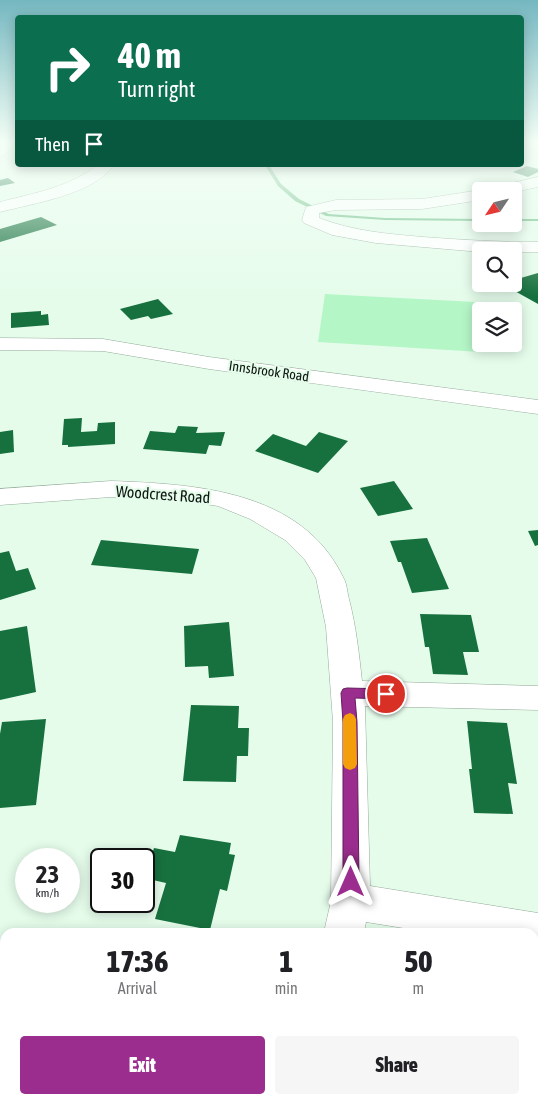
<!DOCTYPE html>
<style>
body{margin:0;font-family:"Asap Condensed",sans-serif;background:#f6f6f6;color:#202124;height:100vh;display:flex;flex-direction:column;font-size:19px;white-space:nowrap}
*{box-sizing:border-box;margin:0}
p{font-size:16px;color:#757577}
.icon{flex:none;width:28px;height:28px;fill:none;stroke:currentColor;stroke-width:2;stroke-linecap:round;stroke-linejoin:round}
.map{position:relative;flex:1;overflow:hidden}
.details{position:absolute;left:0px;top:928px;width:539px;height:176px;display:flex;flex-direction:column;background:#fff;border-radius:15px 15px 0 0;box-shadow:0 2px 12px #0003}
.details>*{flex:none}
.hud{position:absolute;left:15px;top:15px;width:509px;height:152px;border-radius:5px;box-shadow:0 2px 12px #0003;background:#0b6e4f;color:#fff;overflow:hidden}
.needle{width:32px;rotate:235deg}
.fabs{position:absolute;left:472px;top:182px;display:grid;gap:10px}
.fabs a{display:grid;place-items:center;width:50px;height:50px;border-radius:5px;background:#fff;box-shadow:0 2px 12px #0003;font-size:25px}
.speed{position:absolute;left:15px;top:848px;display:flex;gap:10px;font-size:25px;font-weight:700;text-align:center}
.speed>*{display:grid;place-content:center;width:65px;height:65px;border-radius:50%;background:#fff;box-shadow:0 2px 12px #0003;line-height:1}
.speed small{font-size:12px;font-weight:400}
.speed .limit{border:2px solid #111;border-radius:8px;background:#fff;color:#111}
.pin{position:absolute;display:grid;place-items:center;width:42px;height:42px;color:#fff;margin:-21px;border:2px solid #fff;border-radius:50%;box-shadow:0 1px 5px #0007}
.me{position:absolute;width:55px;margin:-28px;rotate:0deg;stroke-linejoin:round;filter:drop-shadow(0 0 4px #0008)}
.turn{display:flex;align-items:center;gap:18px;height:105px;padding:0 20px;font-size:22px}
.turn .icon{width:65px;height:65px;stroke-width:2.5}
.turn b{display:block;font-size:35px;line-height:42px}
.then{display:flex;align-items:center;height:48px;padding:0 20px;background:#0003;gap:10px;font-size:19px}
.eta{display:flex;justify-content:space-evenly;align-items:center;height:85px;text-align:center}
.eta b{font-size:30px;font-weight:800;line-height:35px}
.action{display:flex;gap:10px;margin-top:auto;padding:10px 20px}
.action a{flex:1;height:58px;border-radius:5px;background:#9a2d8d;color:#fff;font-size:20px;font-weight:800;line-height:58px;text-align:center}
.action a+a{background:#f6f6f6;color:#202124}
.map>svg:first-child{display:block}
.green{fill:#b5f6c7}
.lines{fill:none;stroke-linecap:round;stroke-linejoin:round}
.stream{fill:#6abc84;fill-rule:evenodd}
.building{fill:#17713e}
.minor-casing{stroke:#95ab9b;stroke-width:1}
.minor{fill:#fff;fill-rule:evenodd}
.route{fill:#9a2d8d;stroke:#641d5c}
.slow{fill:#f59e0b}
.labels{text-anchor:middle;stroke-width:4.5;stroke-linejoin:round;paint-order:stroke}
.far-street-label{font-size:14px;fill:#0e1610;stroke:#e5fceb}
.street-label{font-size:16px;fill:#0e1610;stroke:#e5fceb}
</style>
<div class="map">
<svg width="538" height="1103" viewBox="0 0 538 1103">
<rect width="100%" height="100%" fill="#e5fceb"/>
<path class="green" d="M325,294l150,8 5,50 -162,-10z"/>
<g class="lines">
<path class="stream" d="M265,165h4l12,19 18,15 30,15 56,4 96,1v2l-96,-1 -59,-4 -31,-15 -17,-15z
M514,219h24v2h-24z"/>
</g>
<path class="building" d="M527,166l11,3v3l-10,5 -15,-5z
M8,178l7,5 -15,3v-6z
M41,217l16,8 -57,17v-13z
M538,273v31l-36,-20h12v-4z
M158,299l15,15 -22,5 -3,-3 -17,4 -11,-11z
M41,311v4l7,-1 1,11 -38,3v-15z
M82,418l-1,14 16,-1 1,-8 17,-1v22l-47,3v-2h-6l2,-26z
M178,426l20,1 -2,6 29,-1 -4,14 -12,-1 -3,9 -63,-5 7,-18 25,2z
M13,430l1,22 -14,2v-22z
M319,432l29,9 -30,32 -63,-22 18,-17 33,12z
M394,481l19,28 -35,7 -18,-28z
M538,530v15l-3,1 -7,-15z
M427,538l22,51 -37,4 -11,-31h-3l-8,-21z
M101,540l98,9 -7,25 -101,-9z
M9,551l7,20 12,-3 8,21 -36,11v-47z
M420,614l51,1 8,37h-16l5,23 -35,-1 -4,-27h-4z
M229,622l5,54 -25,2 -1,-12 -23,1 -1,-41z
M27,626l9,66 -36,8v-69z
M191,705l48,1 -1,22h11l-1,28h-11l-1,26 -53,-1z
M46,719l-10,86 -36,3v-74l2,-12z
M467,721l40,2 10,61 -9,-1 5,31 -39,-1 -5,-44h3z
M180,835l51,8 -2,11 6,1 -8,36 -7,-2 -10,41 -55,-11 11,-36 -22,-5 10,-30 21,4z
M5,1072v22l-5,-8v-9z
M9,1099h88l3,4h-89z
M444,1099h75l-1,4h-76z"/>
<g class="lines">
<defs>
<path id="minor" d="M1,141h15l-11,14 -5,1z
M98,165h16c-21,30 -80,38 -114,47v-10c35,-9 69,-15 98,-37z
M538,177v10l-24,5 -25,-1 3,-3z
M481,190l4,1h-4v9l-59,9 -86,1 -17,3v5c34,13 68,16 104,19 39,3 76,5 115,5v10h-57l-105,-9 -44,-8 -28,-12 -2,-3 4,-13 30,-7 86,-1z
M0,338l103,1 106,18 329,43v14l-329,-45 -106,-18 -103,-1z
M111,481c84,3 190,9 232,96 4,6 4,15 6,22 7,27 10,54 13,82l176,5v24l-173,-4 5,180 168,27v38h-4v-19h-106l-62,-10 -2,10h-40l7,-31 2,-179 -7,-95 -10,-49 -11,-18 -20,-20 -35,-21 -32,-13 -46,-7 -61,-2 -111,8v-16z
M274,1099h46l-1,4h-46z"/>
</defs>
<use href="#minor" class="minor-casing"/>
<use href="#minor" class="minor"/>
</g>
<linearGradient id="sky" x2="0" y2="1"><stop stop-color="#75b7c0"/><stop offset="0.48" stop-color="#f3fef6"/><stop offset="1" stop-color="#f3fef6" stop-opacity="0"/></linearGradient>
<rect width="538" height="296" fill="url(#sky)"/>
<path class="route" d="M347,688l39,1 4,1 2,4 -2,3 -4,2 -31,-1 2,24 2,160 -2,5 -6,2 -6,-2 -2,-5v-160l-2,-29 2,-4z"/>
<path class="slow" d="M350,713l4,2 2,4 1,45 -2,4 -5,2 -5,-2 -2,-4v-45l2,-4z"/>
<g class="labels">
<g class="far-street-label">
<text transform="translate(269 371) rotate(8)" y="5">Innsbrook Road</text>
</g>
<g class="street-label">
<text transform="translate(163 494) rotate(4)" y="6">Woodcrest Road</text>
</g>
</g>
</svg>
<div class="fabs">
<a><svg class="needle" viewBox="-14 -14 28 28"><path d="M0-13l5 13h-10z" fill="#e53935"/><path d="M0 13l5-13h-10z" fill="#757577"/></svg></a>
<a><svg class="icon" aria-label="search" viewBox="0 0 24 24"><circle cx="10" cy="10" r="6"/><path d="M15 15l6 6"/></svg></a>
<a><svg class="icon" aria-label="layers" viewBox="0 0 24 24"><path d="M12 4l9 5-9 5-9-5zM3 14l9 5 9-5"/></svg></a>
</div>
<div class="speed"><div>23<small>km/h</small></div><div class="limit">30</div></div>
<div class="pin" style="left:386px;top:694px;background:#d93025"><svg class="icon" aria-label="arrive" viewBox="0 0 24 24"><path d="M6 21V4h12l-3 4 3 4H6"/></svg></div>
<svg class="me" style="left:351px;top:882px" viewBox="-20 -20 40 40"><path d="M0-17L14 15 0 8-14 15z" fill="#9a2d8d" stroke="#fff" stroke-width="4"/></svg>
<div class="hud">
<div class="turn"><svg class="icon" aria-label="right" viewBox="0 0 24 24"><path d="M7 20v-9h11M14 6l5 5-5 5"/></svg><div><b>40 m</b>Turn right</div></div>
<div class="then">Then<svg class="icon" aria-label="arrive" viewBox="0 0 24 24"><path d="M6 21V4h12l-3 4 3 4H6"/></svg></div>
</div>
<section class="details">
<div class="eta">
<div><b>17:36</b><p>Arrival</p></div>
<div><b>1</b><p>min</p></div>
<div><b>50</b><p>m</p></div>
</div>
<div class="action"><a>Exit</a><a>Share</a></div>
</section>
</div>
